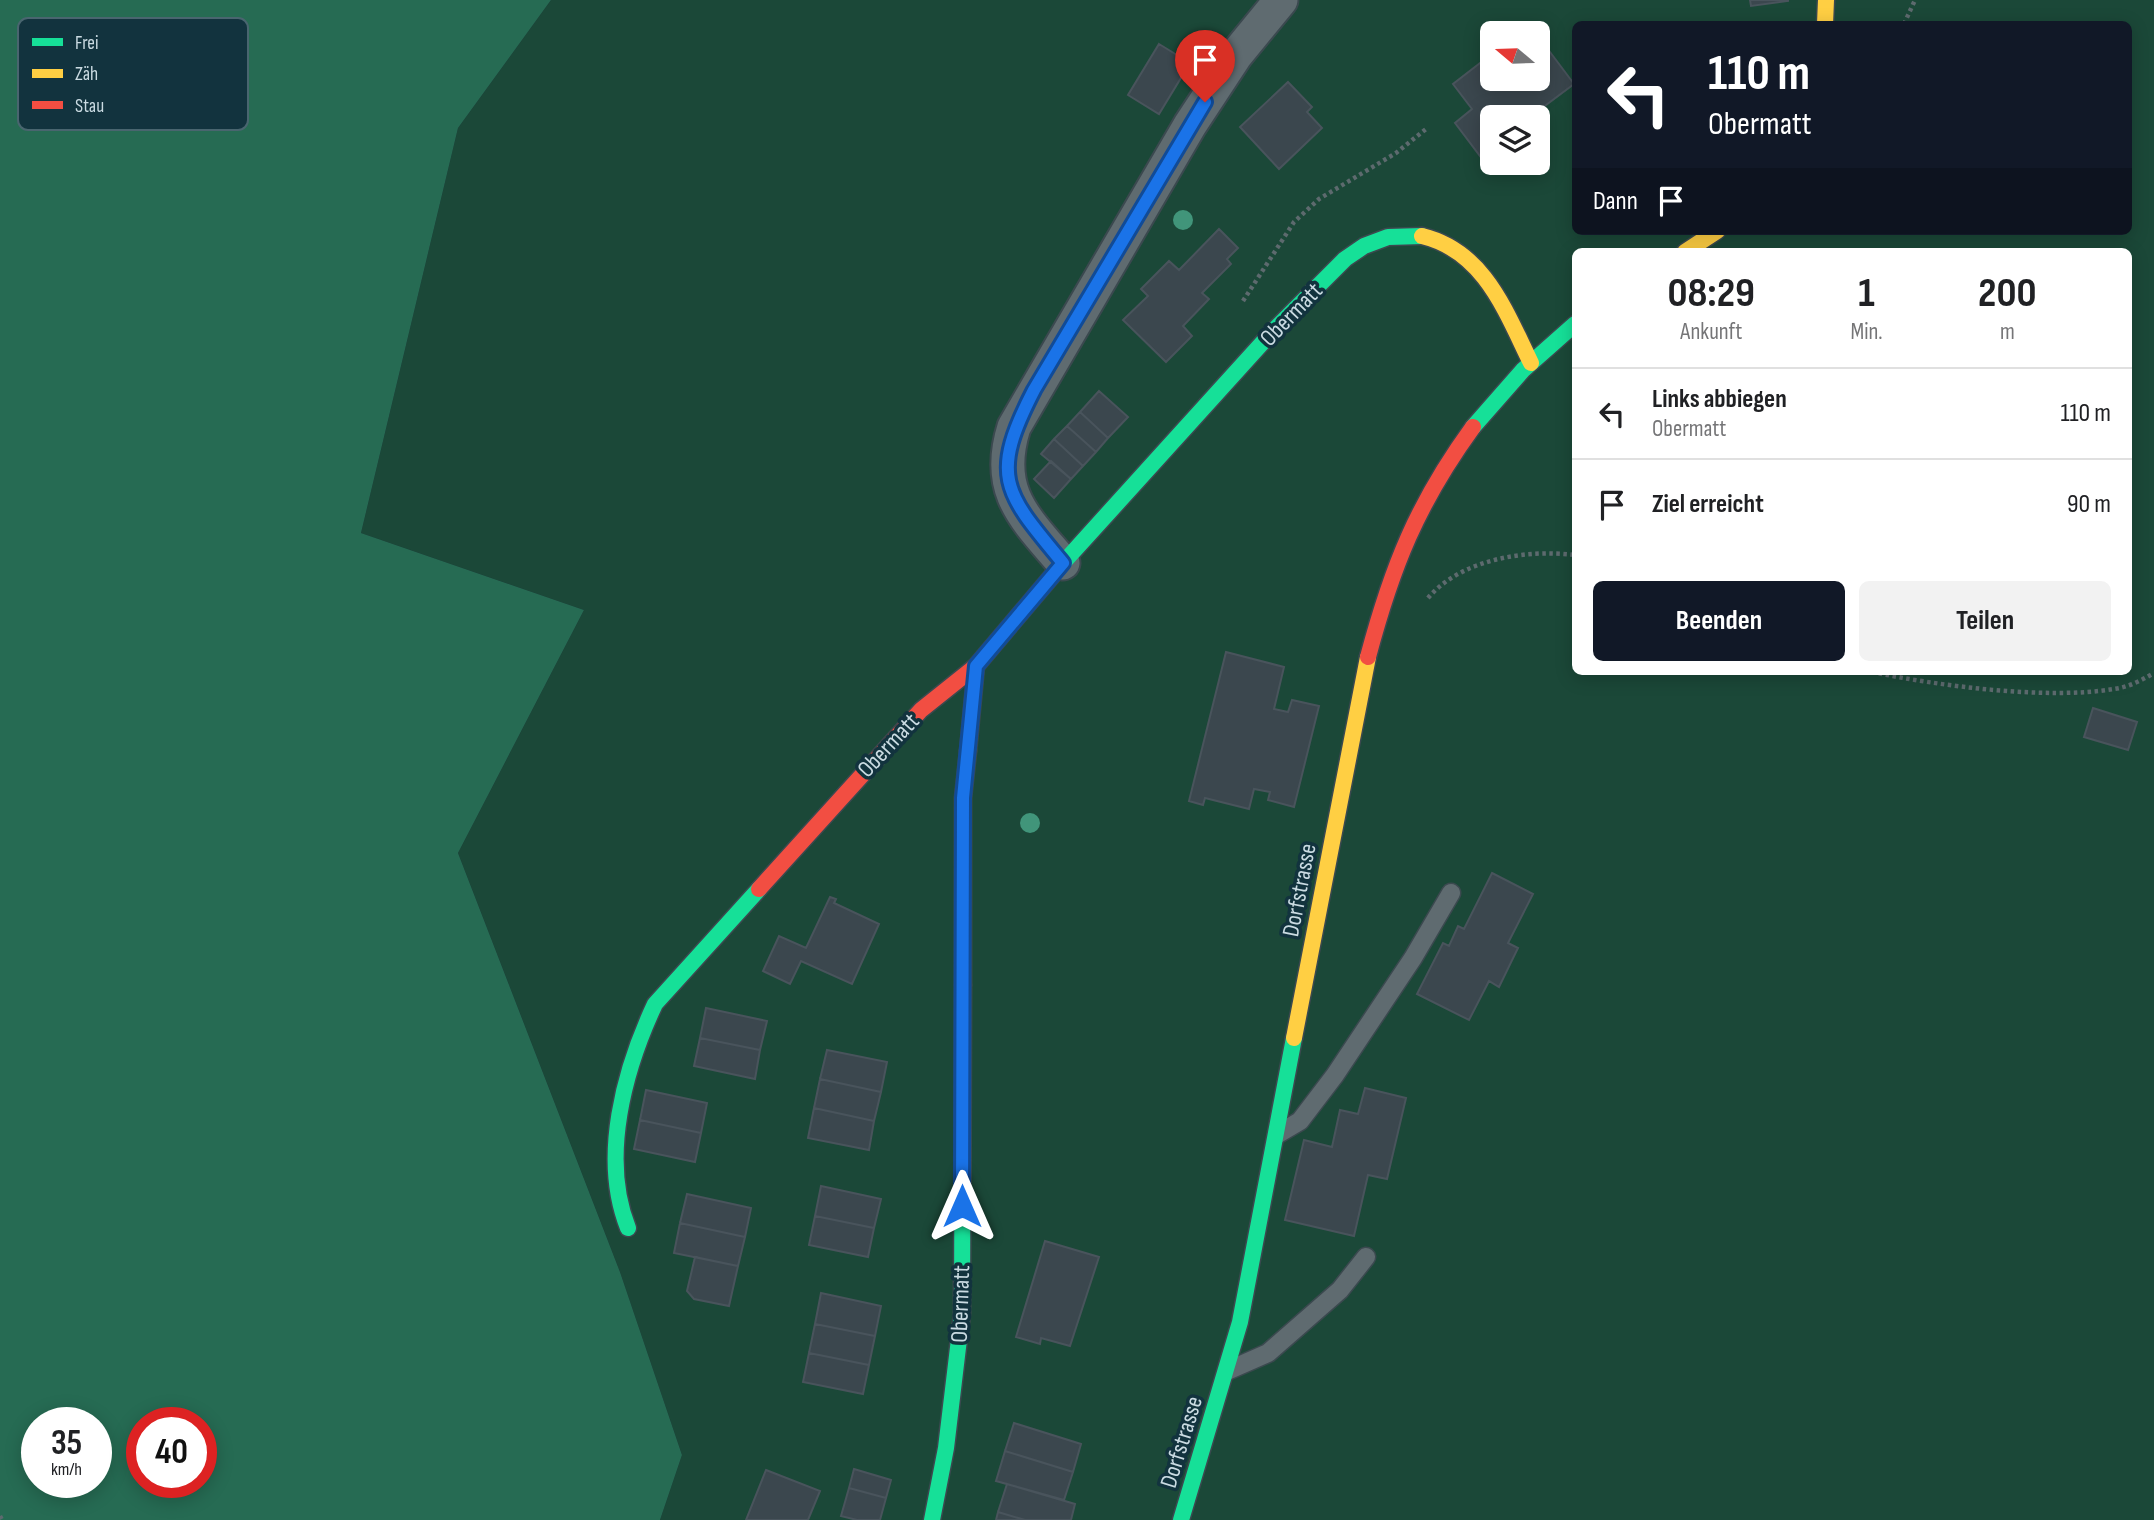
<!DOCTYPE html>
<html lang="de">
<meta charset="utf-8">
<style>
body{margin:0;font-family:"Sofia Sans Condensed",sans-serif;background:#f2f2f2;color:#202124;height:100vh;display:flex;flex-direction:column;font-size:26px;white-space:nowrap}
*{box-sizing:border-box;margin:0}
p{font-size:23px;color:#757577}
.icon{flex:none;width:38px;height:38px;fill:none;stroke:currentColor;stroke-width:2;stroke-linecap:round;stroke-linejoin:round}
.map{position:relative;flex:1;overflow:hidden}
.drawer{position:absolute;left:1572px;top:248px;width:560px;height:427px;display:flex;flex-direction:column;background:#fff;border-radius:10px;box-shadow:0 4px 18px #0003}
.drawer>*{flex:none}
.guide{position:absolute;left:1572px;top:21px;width:560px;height:214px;border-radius:10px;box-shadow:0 4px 18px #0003;background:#111827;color:#fff;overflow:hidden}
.needle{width:46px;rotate:289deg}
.buttons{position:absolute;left:1480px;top:21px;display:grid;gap:14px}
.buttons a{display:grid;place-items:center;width:70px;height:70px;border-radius:10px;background:#fff;box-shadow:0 4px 18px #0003;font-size:35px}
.speed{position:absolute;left:21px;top:1407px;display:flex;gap:14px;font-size:35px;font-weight:700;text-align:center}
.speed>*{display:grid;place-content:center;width:91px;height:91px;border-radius:50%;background:#fff;box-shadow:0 4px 18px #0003;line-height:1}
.speed small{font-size:18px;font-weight:400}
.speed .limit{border:10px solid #d22;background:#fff;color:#111}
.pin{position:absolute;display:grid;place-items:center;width:60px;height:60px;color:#fff;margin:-72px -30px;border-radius:50% 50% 50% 0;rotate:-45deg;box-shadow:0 0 7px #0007}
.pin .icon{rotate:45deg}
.me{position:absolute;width:77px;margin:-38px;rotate:0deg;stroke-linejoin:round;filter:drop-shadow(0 0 5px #0008)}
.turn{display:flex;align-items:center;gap:24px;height:147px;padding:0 21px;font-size:32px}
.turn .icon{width:91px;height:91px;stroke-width:2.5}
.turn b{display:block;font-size:49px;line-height:60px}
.then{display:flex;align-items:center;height:66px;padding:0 21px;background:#0003;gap:14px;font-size:26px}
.eta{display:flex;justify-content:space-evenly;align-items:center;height:119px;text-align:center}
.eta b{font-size:42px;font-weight:700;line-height:49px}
.action{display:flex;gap:14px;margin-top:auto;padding:14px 21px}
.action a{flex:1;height:80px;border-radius:10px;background:#111827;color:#fff;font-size:28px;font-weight:700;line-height:80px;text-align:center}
.action a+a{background:#f2f2f2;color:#202124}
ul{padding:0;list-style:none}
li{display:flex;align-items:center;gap:21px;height:91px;padding:0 21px;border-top:2px solid #e0e0e0}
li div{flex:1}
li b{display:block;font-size:26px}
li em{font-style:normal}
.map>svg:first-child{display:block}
.green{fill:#1b4838;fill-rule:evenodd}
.forest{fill:#266b53;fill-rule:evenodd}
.building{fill:#3b474e;stroke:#49545c;stroke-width:2}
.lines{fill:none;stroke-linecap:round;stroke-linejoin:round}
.lane-casing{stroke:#3b494f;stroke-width:21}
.street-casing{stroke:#3b494f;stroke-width:37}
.fast-casing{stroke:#3b494f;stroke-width:19}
.slow-casing{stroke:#3b494f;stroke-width:19}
.jam-casing{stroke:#3b494f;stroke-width:19}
.path{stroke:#5d6a6e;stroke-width:4.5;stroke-dasharray:3.5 3.5;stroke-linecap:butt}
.lane{stroke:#5f6b70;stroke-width:18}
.street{stroke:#5f6b70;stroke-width:33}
.fast{stroke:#16e098;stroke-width:16}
.slow{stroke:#ffcf43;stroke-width:16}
.jam{stroke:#f24e42;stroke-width:16}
.tree{fill:#41957a}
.route-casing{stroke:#114b97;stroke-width:18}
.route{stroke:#1a73e8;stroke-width:12}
.labels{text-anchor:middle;stroke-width:7;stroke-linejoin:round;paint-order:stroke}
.street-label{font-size:24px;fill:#cadbe2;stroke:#12333e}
.key{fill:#12333e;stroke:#49656f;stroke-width:2}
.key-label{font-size:19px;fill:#cadbe2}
</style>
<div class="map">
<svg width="2154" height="1520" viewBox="0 0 2154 1520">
<rect width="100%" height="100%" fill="#1c2e34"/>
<path class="green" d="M551,0h1603v1520h-1494l22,-65 -62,-183 -162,-419 126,-243 -223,-77 97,-405zM1575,24h553v207h-553zM1493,33h45v46h-45zM1493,117h45v46h-45zM1575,252h553v420h-553z"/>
<path class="forest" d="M0,0h551l-93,128 -97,405 223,77 -126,243 162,419 62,183 -22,65h-660zM37,1423h59v59h-59zM142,1423h59v59h-59z"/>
<path class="building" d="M1750,0h38v1l-37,5z
M1538,36l36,48 -44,33h-37v29l-13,10 -25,-33 17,-14 -19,-25 40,-31v26h45z
M1159,44l31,19 -31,51 -31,-19z
M1288,82l24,25 -5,5 15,16 -43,41 -39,-42z
M1219,229l19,19 -11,11 4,5 -29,29 7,6 -26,27 9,10 -26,26 -43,-42 25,-24 -7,-7 28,-28 10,9z
M1099,391l29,26 -20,21 -28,-26z
M1080,412l28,26 -12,14 -29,-26z
M1067,426l29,26 -13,14 -29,-27z
M1054,439l29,27 -12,13 -30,-25z
M1051,461l20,18 -17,19 -20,-19z
M1226,652l58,15 -10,42 14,3 4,-12 27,6 -25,101 -26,-7 2,-8 -16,-3 -5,20 -44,-11 -2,7 -14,-4z
M2093,708l44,14 -9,28 -44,-13z
M1492,873l41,21 -25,49 10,5 -19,39 -10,-6 -20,39 -52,-26 26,-51 6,3 9,-20 6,3z
M830,897l6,2 -2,4 45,21 -27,60 -51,-23 -11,23 -27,-13 16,-35 27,12z
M706,1008l61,13 -7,29 -60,-12z
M700,1038l60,12 -5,29 -61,-13z
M827,1050l60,12 -6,30 -61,-13z
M820,1079l61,13 -7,29 -60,-13z
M1365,1088l41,10 -19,81 -19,-4 -14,61 -69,-16 19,-80 28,7 8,-37 18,4z
M646,1090l61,13 -6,30 -61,-13z
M814,1108l60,13 -5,29 -61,-12z
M640,1120l61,13 -6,29 -61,-13z
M821,1186l60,13 -7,29 -59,-12z
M687,1194l64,14 -6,29 -65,-14z
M815,1216l59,12 -6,29 -59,-12z
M680,1223l65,14 -7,29 -64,-13z
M1045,1241l54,16 -29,89 -29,-8 -1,6 -24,-7z
M695,1257l43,9 -9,40 -35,-7 -7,-8z
M821,1293l60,13 -6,30 -60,-12z
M815,1324l60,12 -6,29 -60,-12z
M809,1353l60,12 -6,29 -60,-12z
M1014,1423l67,21 -8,28 -68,-21z
M1005,1451l68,21 -9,28 -68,-19z
M854,1469l37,11 -5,18 -37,-10z
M766,1470l54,21 -12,29h-62z
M1007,1484l68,20 -4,16h-46l-27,-8z
M849,1488l37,10 -6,22h-23l-16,-4z
M998,1512l27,8h-29z"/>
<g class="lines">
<defs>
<path id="lane" d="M1278,1134l22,-13 35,-46 78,-117 38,-65
M1227,1371l41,-18 72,-63 26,-33"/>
<path id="street" d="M1063,563c-39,-46 -69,-72 -49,-136l176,-302 46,-70 45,-55"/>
<path id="fast" d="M1473,427l50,-57 52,-46
M968,751l8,-85 87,-103 210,-232 72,-72 19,-13 24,-9 34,-1
M628,1228c-28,-70 -4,-158 27,-224l104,-115
M932,1520l14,-72 16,-134 1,-329
M1181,1520l59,-198 54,-284"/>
<path id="slow" d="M1825,24l1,-24
M1422,236c62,15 83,74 109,127
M1685,252l32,-21
M1294,1038l74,-381"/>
<path id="jam" d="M1368,657c24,-90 49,-153 105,-230
M759,889l162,-179 55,-44
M963,985v-187l5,-47"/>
</defs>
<use href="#lane" class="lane-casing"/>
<use href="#street" class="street-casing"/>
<use href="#fast" class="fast-casing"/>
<use href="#slow" class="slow-casing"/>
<use href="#jam" class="jam-casing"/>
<path class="path" d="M1904,24l11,-24
M1243,301l51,-79 25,-23 77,-46 30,-24
M1428,598c33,-39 99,-49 147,-43
M1872,672c67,14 175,28 242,17 15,-2 28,-9 40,-16
M0,1516l2,4"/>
<use href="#lane" class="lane"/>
<use href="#street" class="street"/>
<use href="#fast" class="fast"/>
<use href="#slow" class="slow"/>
<use href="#jam" class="jam"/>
</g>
<g class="tree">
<circle cx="1183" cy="220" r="10"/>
<circle cx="1030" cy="823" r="10"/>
</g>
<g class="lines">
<defs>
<path id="route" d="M962,1206l1,-408 13,-132 87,-103c-59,-71 -74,-86 -29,-173l171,-288"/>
</defs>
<use href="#route" class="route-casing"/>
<use href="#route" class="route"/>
</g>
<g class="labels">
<g class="street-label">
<text transform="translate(1291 314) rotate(-46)" y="8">Obermatt</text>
<text transform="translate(888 745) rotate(-47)" y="8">Obermatt</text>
<text transform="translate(1299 890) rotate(-79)" y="8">Dorfstrasse</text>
<text transform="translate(960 1304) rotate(-88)" y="8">Obermatt</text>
<text transform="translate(1181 1442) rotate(-73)" y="8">Dorfstrasse</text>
</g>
</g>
<rect x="18" y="18" width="230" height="112" rx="10" class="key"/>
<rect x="32" y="38" width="31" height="8" fill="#16e098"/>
<rect x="32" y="69" width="31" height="9" fill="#ffcf43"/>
<rect x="32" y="101" width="31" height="8" fill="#f24e42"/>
<g class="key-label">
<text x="75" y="49">Frei</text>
<text x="75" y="80">Zäh</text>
<text x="75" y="112">Stau</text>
</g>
</svg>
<div class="buttons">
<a><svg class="needle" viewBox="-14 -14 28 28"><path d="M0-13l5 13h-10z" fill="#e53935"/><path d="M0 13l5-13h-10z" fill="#757577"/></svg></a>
<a><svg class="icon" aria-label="layers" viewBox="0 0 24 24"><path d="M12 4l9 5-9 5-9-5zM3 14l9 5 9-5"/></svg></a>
</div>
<div class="speed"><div>35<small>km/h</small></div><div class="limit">40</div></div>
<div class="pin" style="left:1205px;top:102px;background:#d93025"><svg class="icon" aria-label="arrive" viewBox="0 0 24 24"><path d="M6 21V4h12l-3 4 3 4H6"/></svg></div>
<svg class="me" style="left:962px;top:1206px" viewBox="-20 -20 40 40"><path d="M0-17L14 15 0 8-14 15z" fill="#1a73e8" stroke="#fff" stroke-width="4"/></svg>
<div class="guide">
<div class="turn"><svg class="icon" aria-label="left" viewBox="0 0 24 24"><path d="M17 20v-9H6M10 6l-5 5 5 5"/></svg><div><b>110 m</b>Obermatt</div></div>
<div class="then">Dann<svg class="icon" aria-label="arrive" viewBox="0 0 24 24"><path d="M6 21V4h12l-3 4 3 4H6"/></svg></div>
</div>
<section class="drawer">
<div class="eta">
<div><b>08:29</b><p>Ankunft</p></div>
<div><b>1</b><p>Min.</p></div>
<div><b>200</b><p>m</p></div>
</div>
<ul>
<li><svg class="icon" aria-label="left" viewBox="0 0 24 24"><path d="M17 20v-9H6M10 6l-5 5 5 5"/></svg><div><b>Links abbiegen</b><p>Obermatt</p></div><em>110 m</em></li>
<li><svg class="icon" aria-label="arrive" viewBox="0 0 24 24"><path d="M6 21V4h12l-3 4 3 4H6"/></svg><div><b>Ziel erreicht</b></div><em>90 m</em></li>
</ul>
<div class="action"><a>Beenden</a><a>Teilen</a></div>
</section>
</div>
